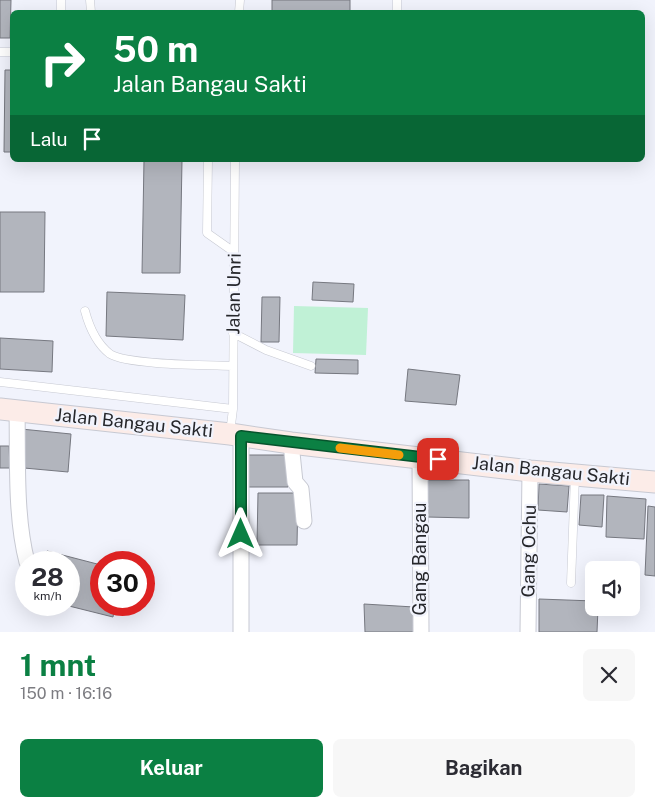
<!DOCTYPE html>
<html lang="id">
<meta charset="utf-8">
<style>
body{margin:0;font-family:"Public Sans",sans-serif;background:#f7f7f7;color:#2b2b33;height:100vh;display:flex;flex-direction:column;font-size:19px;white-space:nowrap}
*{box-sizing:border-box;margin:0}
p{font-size:16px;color:#7c7c81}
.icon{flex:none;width:28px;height:28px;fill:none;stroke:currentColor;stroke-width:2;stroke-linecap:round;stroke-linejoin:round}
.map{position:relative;height:632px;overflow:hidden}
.details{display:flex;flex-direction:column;background:#fff;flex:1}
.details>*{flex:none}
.hud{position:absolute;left:10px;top:10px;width:635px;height:152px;border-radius:8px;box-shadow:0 5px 20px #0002;background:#0b8043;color:#fff;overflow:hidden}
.fabs{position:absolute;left:585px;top:561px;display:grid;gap:10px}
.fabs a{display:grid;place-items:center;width:55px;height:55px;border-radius:8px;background:#fff;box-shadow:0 5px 20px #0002;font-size:25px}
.speed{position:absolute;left:15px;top:551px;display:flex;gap:10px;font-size:25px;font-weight:700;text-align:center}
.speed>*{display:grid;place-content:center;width:65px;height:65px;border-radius:50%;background:#fff;box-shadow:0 5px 20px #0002;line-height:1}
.speed small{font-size:12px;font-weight:400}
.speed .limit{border:8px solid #d22;background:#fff;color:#111}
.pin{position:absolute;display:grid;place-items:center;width:42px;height:42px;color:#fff;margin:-21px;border-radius:10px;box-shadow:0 2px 8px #0006}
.me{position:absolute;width:55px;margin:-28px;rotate:0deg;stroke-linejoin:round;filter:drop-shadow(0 0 4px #0008)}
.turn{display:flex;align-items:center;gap:18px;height:105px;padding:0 20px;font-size:22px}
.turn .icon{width:65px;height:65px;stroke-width:2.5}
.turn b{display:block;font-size:35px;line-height:42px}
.then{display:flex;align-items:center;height:48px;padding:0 20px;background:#0003;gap:10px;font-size:19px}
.round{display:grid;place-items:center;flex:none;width:52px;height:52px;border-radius:8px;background:#f7f7f7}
.head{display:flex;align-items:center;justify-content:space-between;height:85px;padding:0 20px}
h1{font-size:30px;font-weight:700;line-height:38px;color:#0b8043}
.primary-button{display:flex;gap:10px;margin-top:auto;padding:10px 20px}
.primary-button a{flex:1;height:58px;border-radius:8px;background:#0b8043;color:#fff;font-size:20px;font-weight:700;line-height:58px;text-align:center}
.primary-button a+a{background:#f7f7f7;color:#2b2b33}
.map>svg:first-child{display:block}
.green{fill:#c0f1d6}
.building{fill:#b2b5bd;stroke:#767880}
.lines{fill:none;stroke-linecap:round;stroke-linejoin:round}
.lane-casing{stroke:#c7c9d2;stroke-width:9}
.street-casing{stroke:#c7c9d2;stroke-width:17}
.secondary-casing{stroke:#c7c9d2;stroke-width:23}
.lane{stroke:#fff;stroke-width:8}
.street{stroke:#fff;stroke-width:15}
.secondary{stroke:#fcece8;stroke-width:21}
.route-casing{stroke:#07532c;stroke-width:12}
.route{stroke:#0b8043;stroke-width:9}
.slow{stroke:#f59e0b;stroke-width:9}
.labels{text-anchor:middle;stroke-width:4.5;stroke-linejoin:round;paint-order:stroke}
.street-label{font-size:18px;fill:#26272b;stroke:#f1f3fc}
</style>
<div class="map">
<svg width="655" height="632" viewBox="0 0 655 632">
<rect width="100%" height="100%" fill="#f1f3fc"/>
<path class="green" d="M294,306l74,2 -2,47 -73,-2z"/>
<path class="building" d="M0,0h11l-1,38h-10z
M272,0h78v12h-78z
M5,70h7v82h-8z
M144,160h38l-2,113h-38z
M0,212h45l-1,80h-44z
M313,282l41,2 -1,18 -41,-2z
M107,292l78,3 -2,45 -77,-4z
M262,297h18l-1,45h-18z
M0,338l53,3 -1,31 -52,-3z
M316,359l42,1v14l-43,-1z
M408,369l52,6 -4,30 -51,-4z
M21,429l50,5 -3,38 -44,-4z
M0,446h9l1,22h-10z
M246,455h42v32h-42z
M426,480h43v38l-42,-1z
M539,484l30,2 -2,26 -29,-2z
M258,493h40l-1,52h-40z
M581,495h23l-2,32 -23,-2z
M607,496l39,3 -2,40 -38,-2z
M648,506l7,1v69l-10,-1z
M47,551l54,14v40h14l-2,12 -48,-12h4v-43h-25z
M539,599l55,2v7h4l-1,24h-58z
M364,604l50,3v25h-49z"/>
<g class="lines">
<defs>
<path id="lane" d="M90,0l1,12
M397,0v12
M61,12v-12
M239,12l1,-12
M0,52h12
M208,160l-1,73 27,19
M85,311c4,15 12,33 25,43 17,11 98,11 123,12
M233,333l33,17 45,16
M0,382l233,27
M230,433l3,-24 2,-249
M571,583l4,-107"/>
<path id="street" d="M17,410c1,49 -2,106 10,152
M291,443l4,39 6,7 3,32
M420,457l1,175
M241,632v-197
M528,632l2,-161"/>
<path id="secondary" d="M0,409l230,25 61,9 239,28 125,11"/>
</defs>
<use href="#lane" class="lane-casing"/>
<use href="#street" class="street-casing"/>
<use href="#secondary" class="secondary-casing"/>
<use href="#lane" class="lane"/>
<use href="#street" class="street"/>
<use href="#secondary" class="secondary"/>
</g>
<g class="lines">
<defs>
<path id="route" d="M241,534v-98l197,23"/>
</defs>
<use href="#route" class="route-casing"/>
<use href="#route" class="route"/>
<path class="slow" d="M340,448l59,7"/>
</g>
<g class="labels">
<g class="street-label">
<text transform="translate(234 294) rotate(-89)" y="6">Jalan Unri</text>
<text transform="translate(134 423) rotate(6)" y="6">Jalan Bangau Sakti</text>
<text transform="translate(551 471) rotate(6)" y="6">Jalan Bangau Sakti</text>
<text transform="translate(529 551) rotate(-89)" y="6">Gang Ochu</text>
<text transform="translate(420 559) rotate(-90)" y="6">Gang Bangau</text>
</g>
</g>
</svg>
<div class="fabs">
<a><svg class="icon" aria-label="sound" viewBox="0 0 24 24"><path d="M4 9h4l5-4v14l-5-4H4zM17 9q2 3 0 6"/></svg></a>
</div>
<div class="speed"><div>28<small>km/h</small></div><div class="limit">30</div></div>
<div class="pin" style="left:438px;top:459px;background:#d93025"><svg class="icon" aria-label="arrive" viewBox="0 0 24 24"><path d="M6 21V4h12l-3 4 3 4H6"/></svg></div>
<svg class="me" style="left:241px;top:534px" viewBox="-20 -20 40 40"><path d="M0-17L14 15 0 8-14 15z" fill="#0b8043" stroke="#fff" stroke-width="4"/></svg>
<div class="hud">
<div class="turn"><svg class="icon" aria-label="right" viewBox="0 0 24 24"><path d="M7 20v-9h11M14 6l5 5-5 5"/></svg><div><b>50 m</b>Jalan Bangau Sakti</div></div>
<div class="then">Lalu<svg class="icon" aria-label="arrive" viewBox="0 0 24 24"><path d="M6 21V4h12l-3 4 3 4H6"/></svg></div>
</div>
</div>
<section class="details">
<div class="head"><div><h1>1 mnt</h1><p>150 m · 16:16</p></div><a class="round"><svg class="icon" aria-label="close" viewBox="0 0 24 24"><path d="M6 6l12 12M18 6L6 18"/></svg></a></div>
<div class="primary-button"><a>Keluar</a><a>Bagikan</a></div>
</section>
